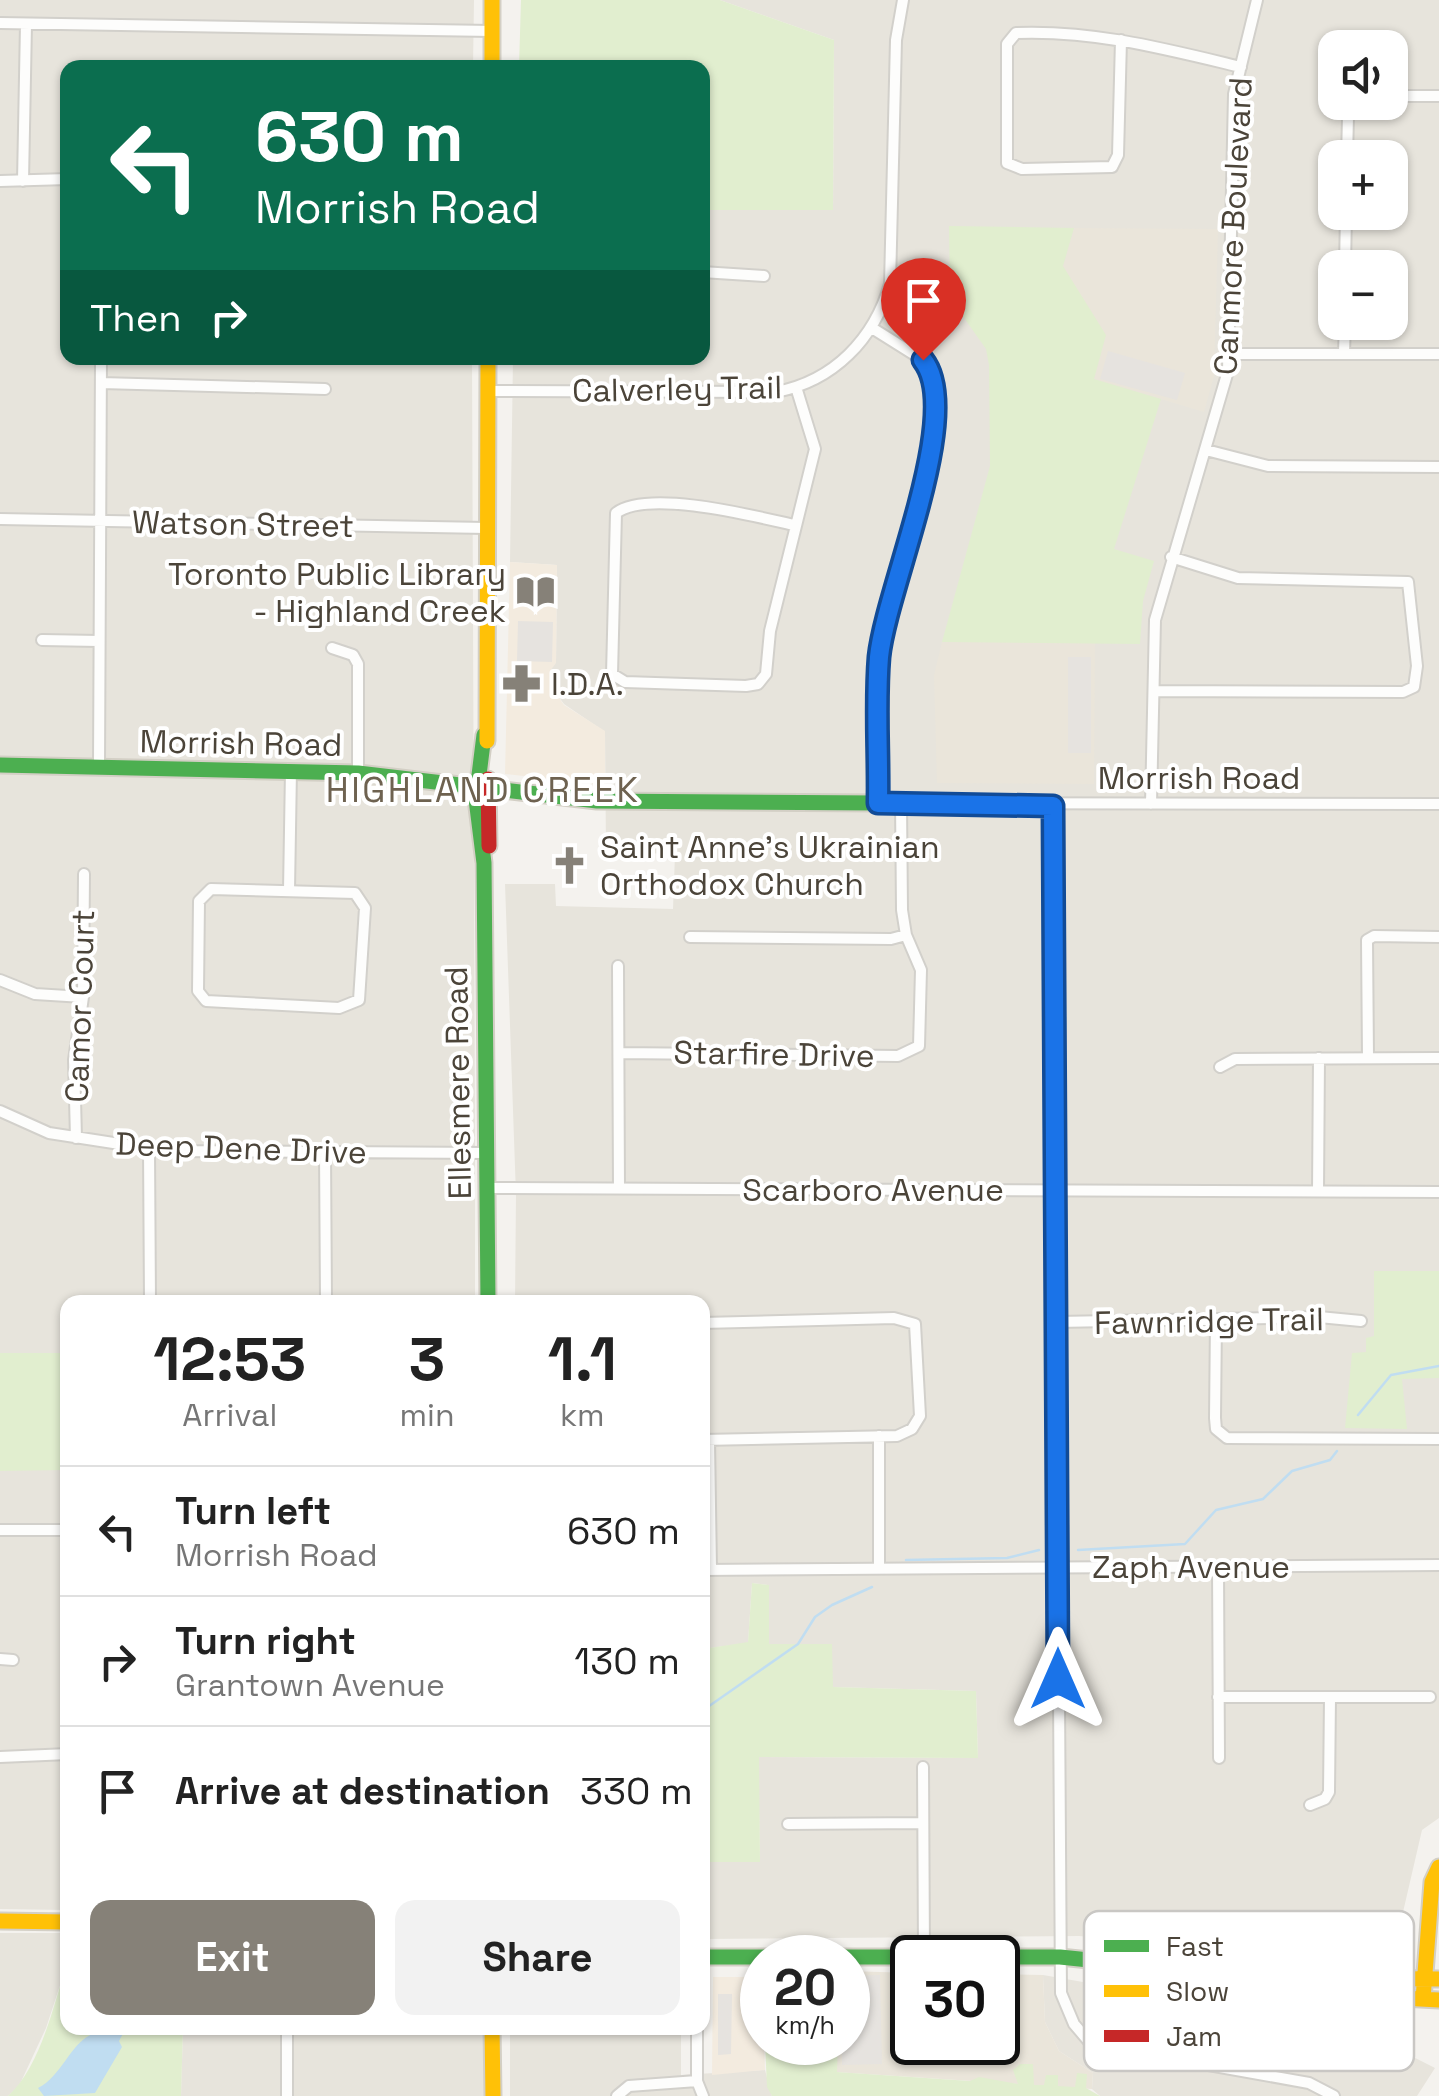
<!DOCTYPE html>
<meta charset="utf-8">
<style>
body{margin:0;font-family:"Space Grotesk",sans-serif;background:#f2f2f2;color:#222;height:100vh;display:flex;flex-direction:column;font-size:38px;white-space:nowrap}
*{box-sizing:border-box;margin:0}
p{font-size:32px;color:#767676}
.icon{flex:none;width:55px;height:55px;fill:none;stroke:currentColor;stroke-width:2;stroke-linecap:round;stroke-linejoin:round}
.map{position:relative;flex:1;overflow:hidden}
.side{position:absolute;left:60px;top:1295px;width:650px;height:740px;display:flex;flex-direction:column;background:#fff;border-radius:20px;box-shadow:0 2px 8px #0004}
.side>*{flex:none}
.hud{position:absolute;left:60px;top:60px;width:650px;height:305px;border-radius:20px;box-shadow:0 2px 8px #0004;background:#0b6e4f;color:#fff;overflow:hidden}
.tools{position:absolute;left:1318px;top:30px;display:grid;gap:20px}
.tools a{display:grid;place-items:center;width:90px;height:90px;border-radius:20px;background:#fff;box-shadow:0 2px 8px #0004;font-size:50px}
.speed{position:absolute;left:740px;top:1935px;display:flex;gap:20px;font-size:50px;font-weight:700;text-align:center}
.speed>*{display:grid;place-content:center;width:130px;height:130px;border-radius:50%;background:#fff;box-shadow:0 2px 8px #0004;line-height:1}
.speed small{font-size:25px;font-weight:400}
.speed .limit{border:5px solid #111;border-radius:15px;background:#fff;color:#111}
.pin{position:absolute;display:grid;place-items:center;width:85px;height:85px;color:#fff;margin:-102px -42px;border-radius:50% 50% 50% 0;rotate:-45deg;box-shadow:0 0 10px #0007}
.pin .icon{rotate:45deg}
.me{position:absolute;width:110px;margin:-55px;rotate:0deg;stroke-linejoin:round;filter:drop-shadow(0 0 8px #0008)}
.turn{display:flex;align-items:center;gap:35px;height:210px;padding:0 30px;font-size:45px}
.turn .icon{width:130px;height:130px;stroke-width:2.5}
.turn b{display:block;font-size:70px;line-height:85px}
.then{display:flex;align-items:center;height:95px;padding:0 30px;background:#0003;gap:20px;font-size:38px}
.eta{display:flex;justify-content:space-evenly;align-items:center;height:170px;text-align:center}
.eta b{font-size:60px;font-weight:800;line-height:70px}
.button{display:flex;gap:20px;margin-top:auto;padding:20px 30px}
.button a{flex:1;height:115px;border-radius:20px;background:#868178;color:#fff;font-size:40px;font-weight:800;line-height:115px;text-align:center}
.button a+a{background:#f2f2f2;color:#222}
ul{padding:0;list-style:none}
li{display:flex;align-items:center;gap:30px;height:130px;padding:0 30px;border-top:2px solid #e0e0e0}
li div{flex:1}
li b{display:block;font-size:38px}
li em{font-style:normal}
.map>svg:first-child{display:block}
.residential{fill:#e7e4dc;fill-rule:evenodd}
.commercial{fill:#f3ebdf}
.education{fill:#eae5da}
.green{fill:#e1eecf}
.parking{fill:#e6e3df}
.water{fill:#c0ddf1}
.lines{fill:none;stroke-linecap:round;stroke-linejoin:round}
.stream{stroke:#c0ddf1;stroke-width:2.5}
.street-casing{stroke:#d2d0cb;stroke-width:14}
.fast-casing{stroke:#d3cfc5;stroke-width:19}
.slow-casing{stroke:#d3cfc5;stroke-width:19}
.jam-casing{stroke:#d3cfc5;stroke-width:19}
.street{stroke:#fdfdfc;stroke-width:10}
.fast{stroke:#4caf50;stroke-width:15}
.slow{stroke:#ffc107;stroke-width:15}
.jam{stroke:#c62828;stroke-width:15}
.route-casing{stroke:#114b97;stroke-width:25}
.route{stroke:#1a73e8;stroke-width:18}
.labels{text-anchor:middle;stroke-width:8;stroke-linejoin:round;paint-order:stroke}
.street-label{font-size:32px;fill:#4b4439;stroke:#fff}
.poi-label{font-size:32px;fill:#4b4439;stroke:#fff;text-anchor:start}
.neighbourhood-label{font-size:35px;letter-spacing:2.5px;fill:#6e6250;stroke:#fff}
.key{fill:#fff;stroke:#c9c7c4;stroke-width:2.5}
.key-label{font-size:28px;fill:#4b4439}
</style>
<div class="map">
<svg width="1439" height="2096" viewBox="0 0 1439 2096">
<rect width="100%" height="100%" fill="#f4f2ee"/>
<path class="residential" d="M0,0h474l-1,67 -405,1v290h404l3,779v165h-407l-1,608 -67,-1z
M720,0h719v1271l-65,1 28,106h37v440l-17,12 -31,134 -312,-28 -376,3v-77h57l-2,-105 220,1 -2,-67 -143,-4 -64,-43 -1,-59 -16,-2 -4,60 -45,6 -1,-347h-187l1,-107 -11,-311h50l1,22 117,3 2,-55 -69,-2 -1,-120 -41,-28 -12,-16 -3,-17 7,-9 1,-97 -47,-3 3,-204h189l1,-148h130l1,-170zM1335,48h55v54h-55zM1335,158h55v54h-55zM1335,268h55v54h-55z
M0,1933h67v31l-21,64 -27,58 -11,10h-8z
M1043,1975l319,56 73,37 -18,28h-317l-8,-7 1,-16 -34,-22 -14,-29z
M183,2028h302l-1,68h-303z
M510,2028h171v47l84,-5 7,26h-262z"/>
<path class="commercial" d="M510,562l47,3 -1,98 -6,8 2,17 12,17 41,26v54l-100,-11z
M713,1977h49l3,93 -53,5z"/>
<path class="education" d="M1074,228l144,1 -4,147 -10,36 -110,-33 -31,-113z
M942,642h153l-1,142 -157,-1 -3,-108z
M848,1971l64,2v69h86v-68l45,1 2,47 14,29 34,22 -1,16 -256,-17 2,-29 10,-1z"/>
<path class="green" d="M521,0h199l114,40 -1,170h-130l-1,-142 -183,-1z
M949,226l125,2 -11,38 43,69 -12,44 67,20 -47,150 40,12 -11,40 -3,43 -198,-2 48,-176 -1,-101 -3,-16 -36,-51z
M1374,1271h65v107l-37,1 5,50 -62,-1 7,-75 14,-1v-14l8,-2z
M0,1353h67v117l-67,1z
M752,1583l17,2v59h63l1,43 143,4 2,67 -219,-1 1,105h-57v-213l45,-7z
M67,1964l1,64h115l-2,68h-173c33,-30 45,-90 59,-132z
M765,2043h73l-1,29 133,9 9,-4 39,7 -5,-14 7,-6h13l1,21h10l2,-10h12v11l17,1 2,-14 10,1 -1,14 14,8h-328l-5,-9z"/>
<path class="parking" d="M1108,351l77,22 -8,27 -77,-21z
M518,621l35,1 -1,40 -35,-1z
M1068,657h23v96h-23z
M880,1975l2,89 -40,1v-22l6,-1v-66z
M718,1994h14l-1,60 -13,1z"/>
<path class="water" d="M92,2028h34l-7,13 3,6 -27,46 -51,3 -6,-8c23,-11 32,-44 54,-54z"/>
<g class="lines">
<path class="stream" d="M1358,1415l33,-40 48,-9
M1078,1550l107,-6 31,-34 47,-11 29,-28 38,-11 7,-9
M906,1560l101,-2 32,-8
M702,1711l96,-67 17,-27 17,-12 40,-18"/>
<defs>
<path id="street" d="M0,23l492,8
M1121,40l-3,115 -6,12 -90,2 -15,-6v-119l9,-11c78,-3 150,16 225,34
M1390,96h49
M1347,158l1,-42 6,-14
M0,181l68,-2
M23,181l3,-157
M1345,268l1,-56
M702,272l62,4
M872,328l51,32 12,27 -3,68 -53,201 -1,147 561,1
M1344,353l1,-31
M1230,354h209
M101,383l224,6
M487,391l289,1c58,-11 98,-53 114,-108l6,-244 7,-40
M1206,450l62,16 171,1
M0,519l486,9
M794,525c-40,-9 -146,-36 -178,-12l-4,161 13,8 121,4 12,-2 8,-10 4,-43 45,-182 -19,-62
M42,640l57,1
M332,648l21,7 5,9v109
M1154,691l249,1 11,-5 3,-21 -9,-84 -170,-4 -67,-21
M99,767l2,-409
M1151,804l4,-184 73,-249 6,-277 23,-94
M1053,806l8,1187 13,31 17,20 218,39 25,13
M211,889l144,4 10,15 -6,92 -20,8 -133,-7 -8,-10 1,-90z
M289,890l2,-120
M690,937l201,2 15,-4
M618,966l1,223
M0,980l35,14 48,3
M619,1053l279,3 21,-10 2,-76 -15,-35 -4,-25 -1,-107
M1368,1057l-1,-117 7,-4 65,1
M1220,1067l15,-8 204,-1
M0,1111l49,22 116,18 322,2
M76,1138l-2,-78 9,-63 1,-123
M149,1149l1,153
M325,1152l1,150
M487,1188l952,4
M1318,1191l1,-133
M1216,1319l-1,99 1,11 11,9 212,1
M1057,1322l262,-5 42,4
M702,1323l192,-5 21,6 5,92 -8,13 -15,7 -195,4
M879,1436v133
M709,1440l2,130
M0,1530h68
M1218,1567l1,191
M702,1570l737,-5
M0,1659l13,1
M1218,1697h212
M0,1757l68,-3
M923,1767l1,188
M1310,1805l15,-6 4,-7 1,-95
M788,1824l134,-1
M287,2028v68
M697,2028v53l6,15
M617,2096l12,-10 68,-5"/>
<path id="fast" d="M484,735l-8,64 8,64 4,439
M0,765l358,8 239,28 281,2
M702,1957h358l164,17"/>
<path id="slow" d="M492,0v68
M487,741l1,-383
M0,1921l68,1
M1224,1974l160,23 55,3
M1314,1978l125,1
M1423,1999l9,-117 7,-15
M492,2028l1,68"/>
<path id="jam" d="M488,779l1,67"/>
</defs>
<use href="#street" class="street-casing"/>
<use href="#fast" class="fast-casing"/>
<use href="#slow" class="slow-casing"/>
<use href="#jam" class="jam-casing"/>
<use href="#street" class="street"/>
<use href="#fast" class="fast"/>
<use href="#slow" class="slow"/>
<use href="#jam" class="jam"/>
</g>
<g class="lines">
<defs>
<path id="route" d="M923,360c42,53 -37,228 -44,297 -4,48 0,98 -1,146l175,3 5,873"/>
</defs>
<use href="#route" class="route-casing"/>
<use href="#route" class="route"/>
</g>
<defs>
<symbol id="library-bare" viewBox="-9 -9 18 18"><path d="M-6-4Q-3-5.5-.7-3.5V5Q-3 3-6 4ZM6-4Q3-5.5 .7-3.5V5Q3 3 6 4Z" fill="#868178" stroke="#fff" stroke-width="2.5" paint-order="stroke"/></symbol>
<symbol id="pharmacy-bare" viewBox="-9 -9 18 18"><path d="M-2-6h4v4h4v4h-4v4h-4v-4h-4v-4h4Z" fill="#868178" stroke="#fff" stroke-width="2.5" paint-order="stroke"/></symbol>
<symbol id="church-bare" viewBox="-9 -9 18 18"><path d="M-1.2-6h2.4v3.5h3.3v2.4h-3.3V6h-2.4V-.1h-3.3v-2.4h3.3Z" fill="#868178" stroke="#fff" stroke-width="2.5" paint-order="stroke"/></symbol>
</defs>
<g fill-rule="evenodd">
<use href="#library-bare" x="508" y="564" width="55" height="55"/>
<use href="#pharmacy-bare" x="494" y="656" width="55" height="55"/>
<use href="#church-bare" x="542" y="838" width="55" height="55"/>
</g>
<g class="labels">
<g class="street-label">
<text transform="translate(1233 226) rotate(-87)" y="11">Canmore Boulevard</text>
<text transform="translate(677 389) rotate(-1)" y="11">Calverley Trail</text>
<text transform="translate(243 524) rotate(1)" y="11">Watson Street</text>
<text transform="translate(241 743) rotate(1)" y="11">Morrish Road</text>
<text x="1199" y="789">Morrish Road</text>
<text transform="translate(80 1006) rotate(-88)" y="11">Camor Court</text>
<text transform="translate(774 1054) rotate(1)" y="11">Starfire Drive</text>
<text transform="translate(458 1083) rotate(-91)" y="11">Ellesmere Road</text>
<text transform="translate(241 1148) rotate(2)" y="11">Deep Dene Drive</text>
<text x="873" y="1201">Scarboro Avenue</text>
<text transform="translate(1209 1321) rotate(-1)" y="11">Fawnridge Trail</text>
<text x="1191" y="1578">Zaph Avenue</text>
</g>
<g class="poi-label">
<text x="506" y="585" text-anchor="end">Toronto Public Library<tspan x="506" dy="37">- Highland Creek</tspan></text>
<text x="551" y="695">I.D.A.</text>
<text x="600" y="858">Saint Anne’s Ukrainian<tspan x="600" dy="37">Orthodox Church</tspan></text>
</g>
<g class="neighbourhood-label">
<text x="483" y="802">HIGHLAND CREEK</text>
</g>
</g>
<rect x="1084" y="1911" width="330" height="160" rx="15" class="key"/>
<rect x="1104" y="1940" width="45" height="12" fill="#4caf50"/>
<rect x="1104" y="1985" width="45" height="12" fill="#ffc107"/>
<rect x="1104" y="2030" width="45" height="12" fill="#c62828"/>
<g class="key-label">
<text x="1166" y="1956">Fast</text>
<text x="1166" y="2001">Slow</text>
<text x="1166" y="2046">Jam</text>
</g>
</svg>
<div class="tools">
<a><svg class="icon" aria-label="sound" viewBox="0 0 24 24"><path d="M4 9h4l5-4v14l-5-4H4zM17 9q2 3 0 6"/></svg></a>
<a>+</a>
<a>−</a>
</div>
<div class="speed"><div>20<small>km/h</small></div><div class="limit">30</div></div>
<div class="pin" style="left:923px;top:360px;background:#d93025"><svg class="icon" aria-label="arrive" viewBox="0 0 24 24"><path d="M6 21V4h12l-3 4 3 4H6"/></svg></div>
<svg class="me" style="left:1058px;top:1679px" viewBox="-20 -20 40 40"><path d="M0-17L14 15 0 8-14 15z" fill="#1a73e8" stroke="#fff" stroke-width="4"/></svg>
<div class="hud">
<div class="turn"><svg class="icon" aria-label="left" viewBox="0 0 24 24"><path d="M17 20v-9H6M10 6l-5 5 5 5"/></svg><div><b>630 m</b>Morrish Road</div></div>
<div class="then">Then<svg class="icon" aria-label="right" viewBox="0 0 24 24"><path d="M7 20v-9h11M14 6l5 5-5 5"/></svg></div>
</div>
<section class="side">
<div class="eta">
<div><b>12:53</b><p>Arrival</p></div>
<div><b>3</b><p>min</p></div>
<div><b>1.1</b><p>km</p></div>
</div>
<ul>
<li><svg class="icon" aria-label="left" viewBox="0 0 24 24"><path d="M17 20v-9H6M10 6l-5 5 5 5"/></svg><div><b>Turn left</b><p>Morrish Road</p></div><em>630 m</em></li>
<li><svg class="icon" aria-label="right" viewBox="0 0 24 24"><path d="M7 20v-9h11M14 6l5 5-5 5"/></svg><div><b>Turn right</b><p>Grantown Avenue</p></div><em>130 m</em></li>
<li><svg class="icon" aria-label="arrive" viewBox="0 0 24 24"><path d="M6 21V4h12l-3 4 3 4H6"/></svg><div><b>Arrive at destination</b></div><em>330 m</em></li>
</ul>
<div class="button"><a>Exit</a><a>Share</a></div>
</section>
</div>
